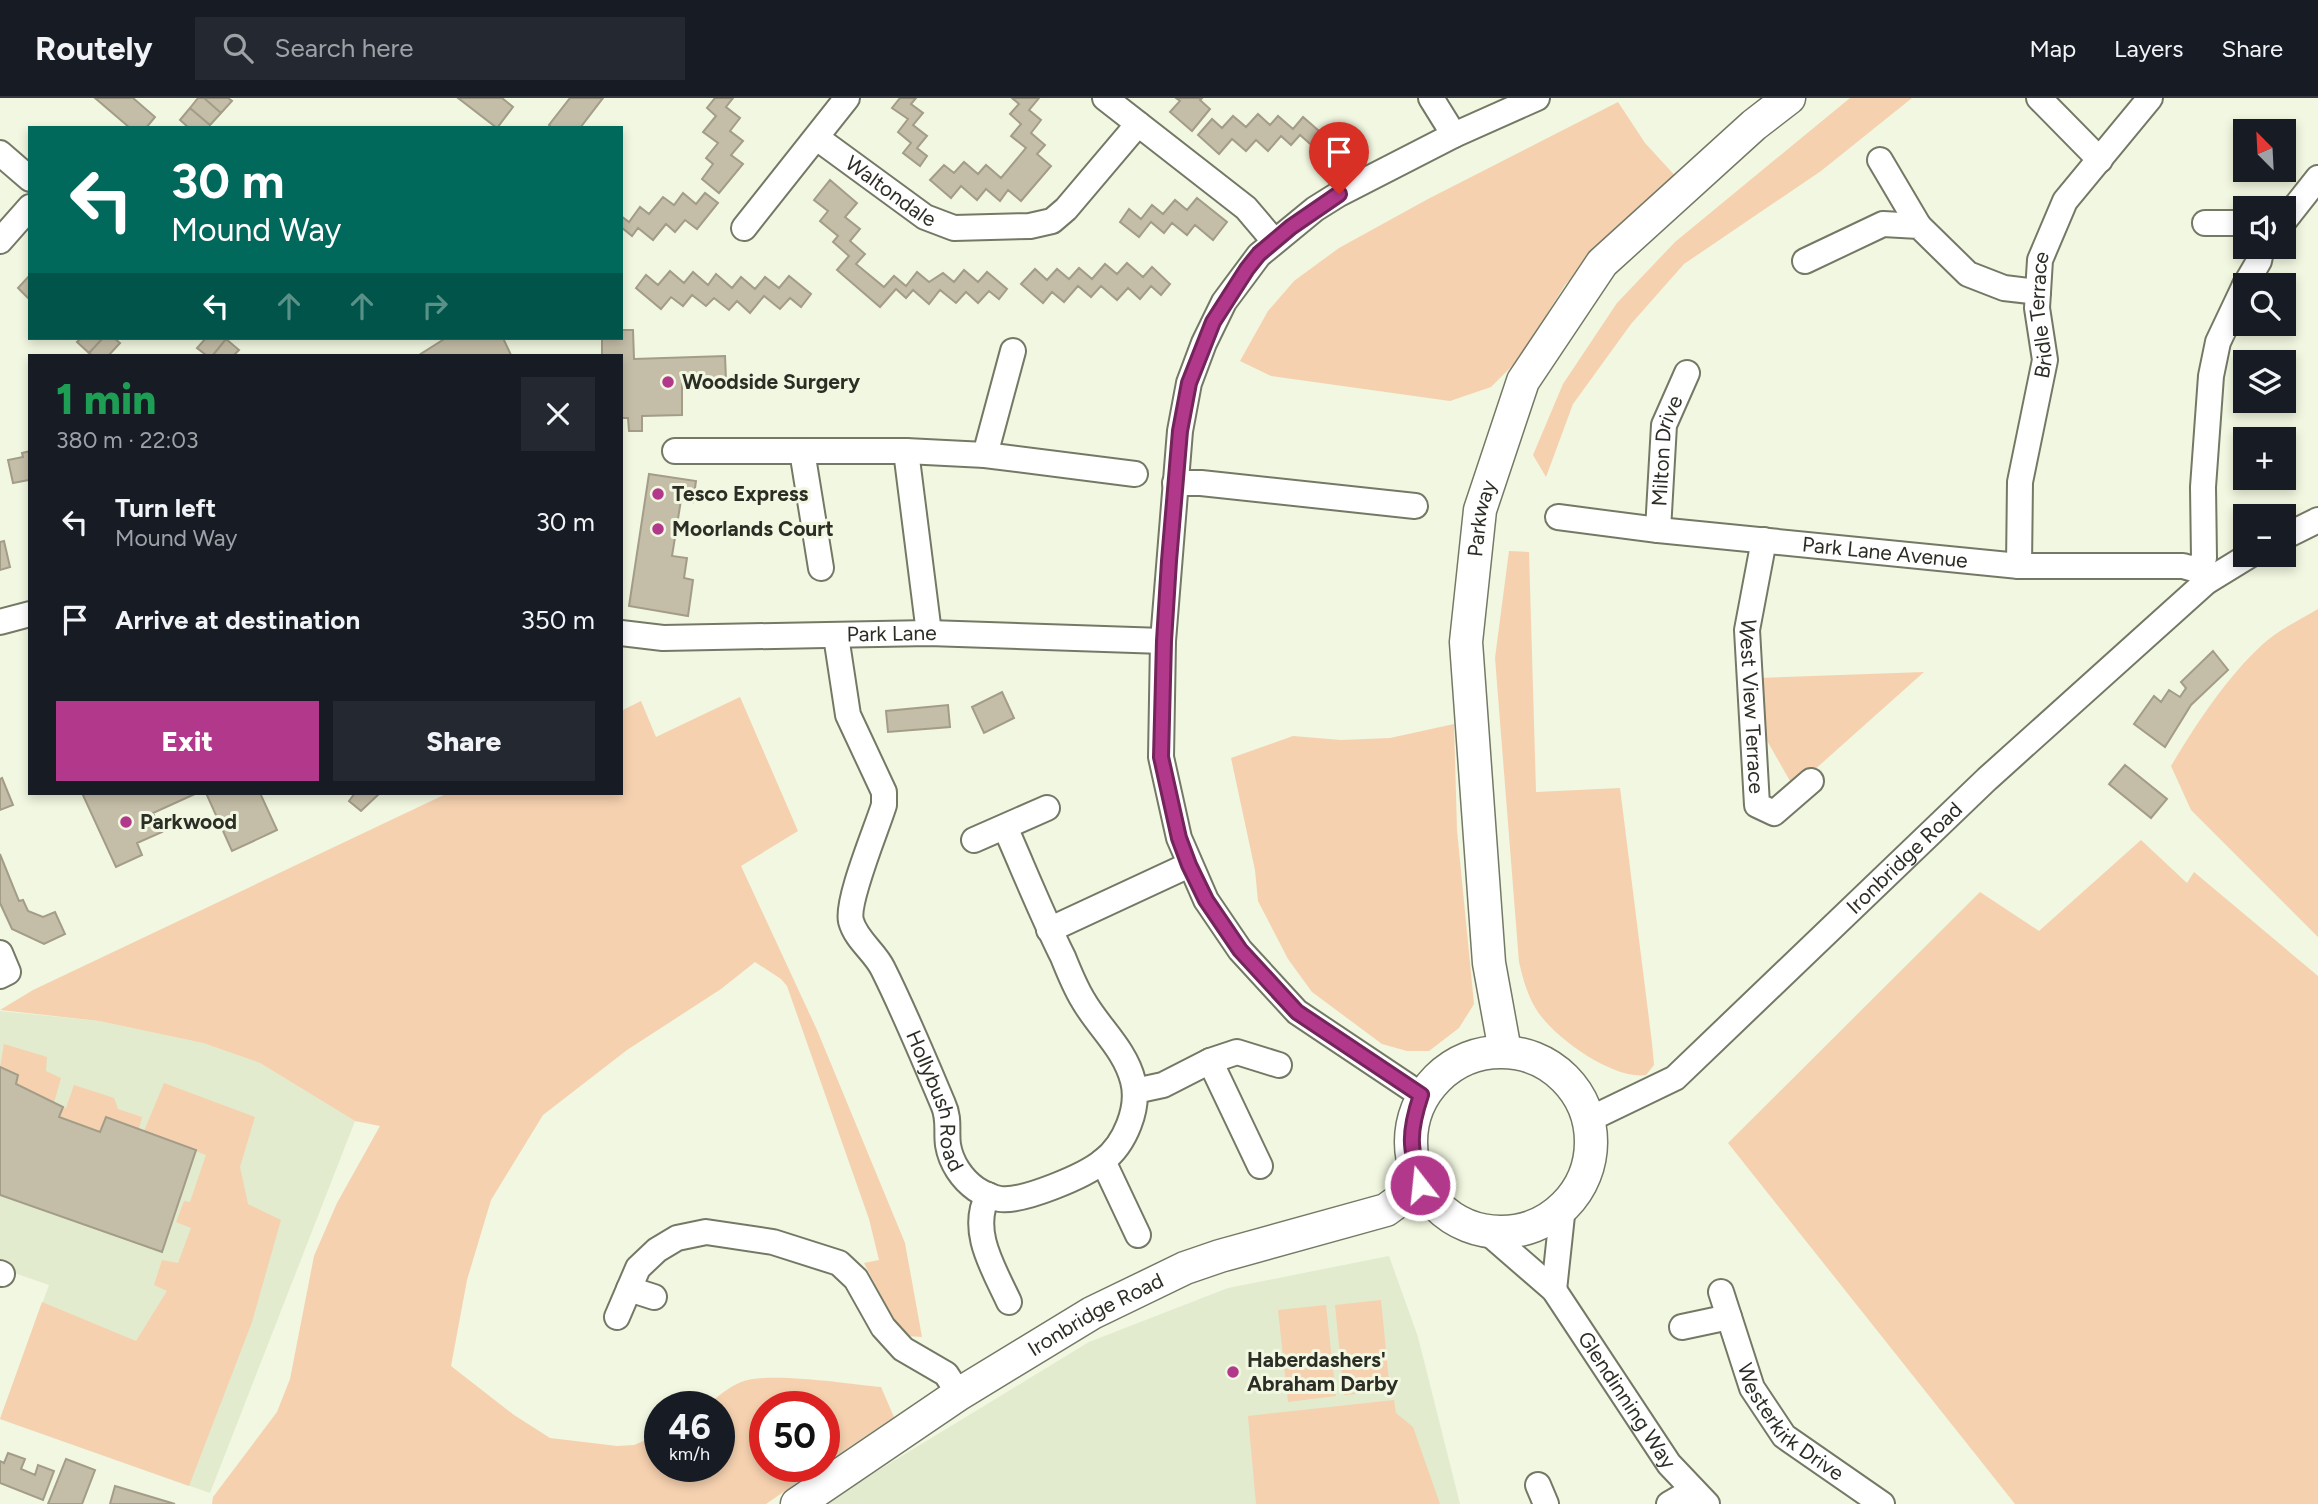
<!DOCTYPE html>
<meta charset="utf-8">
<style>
body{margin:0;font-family:Figtree,sans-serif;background:#242831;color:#f1f3f6;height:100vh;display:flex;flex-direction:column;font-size:26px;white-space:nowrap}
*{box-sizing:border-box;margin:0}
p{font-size:23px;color:#9ea1a6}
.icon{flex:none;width:38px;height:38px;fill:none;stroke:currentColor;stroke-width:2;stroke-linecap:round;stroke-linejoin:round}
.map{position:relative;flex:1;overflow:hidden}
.panel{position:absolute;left:28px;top:256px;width:595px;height:441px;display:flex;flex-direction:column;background:#171b24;border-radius:0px;box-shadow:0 4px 10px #0003}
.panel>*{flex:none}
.banner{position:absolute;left:28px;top:28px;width:595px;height:214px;border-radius:0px;box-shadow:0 4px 10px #0003;background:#00695c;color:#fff;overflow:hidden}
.needle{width:46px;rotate:336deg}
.buttons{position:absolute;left:2233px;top:21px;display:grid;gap:14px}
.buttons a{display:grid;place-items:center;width:63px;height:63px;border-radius:0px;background:#171b24;box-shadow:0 4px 10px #0003;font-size:35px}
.speed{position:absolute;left:644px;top:1293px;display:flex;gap:14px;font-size:35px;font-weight:700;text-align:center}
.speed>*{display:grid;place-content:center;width:91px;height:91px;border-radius:50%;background:#171b24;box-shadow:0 4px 10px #0003;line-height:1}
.speed small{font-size:18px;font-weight:400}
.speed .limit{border:10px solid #d22;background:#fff;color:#111}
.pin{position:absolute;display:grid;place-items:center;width:60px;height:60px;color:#fff;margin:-72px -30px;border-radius:50% 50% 50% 0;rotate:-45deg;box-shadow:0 0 7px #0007}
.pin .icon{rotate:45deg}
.me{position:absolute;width:77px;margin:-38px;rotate:344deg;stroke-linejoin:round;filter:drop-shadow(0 0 5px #0008)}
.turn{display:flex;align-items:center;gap:24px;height:147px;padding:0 28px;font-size:32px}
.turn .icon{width:91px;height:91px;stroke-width:2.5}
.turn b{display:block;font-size:49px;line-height:60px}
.lanes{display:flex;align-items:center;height:66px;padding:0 28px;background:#0003;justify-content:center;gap:35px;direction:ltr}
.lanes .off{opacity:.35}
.round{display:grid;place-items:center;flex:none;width:74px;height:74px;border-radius:0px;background:#242831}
.head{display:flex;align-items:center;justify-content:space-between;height:119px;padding:0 28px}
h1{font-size:42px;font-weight:800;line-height:52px;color:#1e9e55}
.cta{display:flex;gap:14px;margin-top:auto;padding:14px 28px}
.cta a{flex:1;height:80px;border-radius:0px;background:#b1388b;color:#fff;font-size:28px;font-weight:800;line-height:80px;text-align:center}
.cta a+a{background:#242831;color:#f1f3f6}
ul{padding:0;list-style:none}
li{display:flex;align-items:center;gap:21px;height:98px;padding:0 28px}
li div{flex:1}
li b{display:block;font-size:26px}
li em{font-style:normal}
header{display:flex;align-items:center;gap:42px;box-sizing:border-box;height:98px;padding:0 35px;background:#171b24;border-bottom:2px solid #363941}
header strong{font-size:33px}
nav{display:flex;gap:38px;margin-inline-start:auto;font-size:24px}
.search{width:490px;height:63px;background:#242831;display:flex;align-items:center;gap:18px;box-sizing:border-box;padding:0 24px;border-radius:0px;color:#9ea1a6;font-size:26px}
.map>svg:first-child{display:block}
.built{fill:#e2ebce}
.green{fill:#f5d1af}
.building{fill:#c4bda7;stroke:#a39c87;stroke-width:2}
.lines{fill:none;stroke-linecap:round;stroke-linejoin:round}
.minor-casing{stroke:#737965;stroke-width:28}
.major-casing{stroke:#737965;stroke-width:35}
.minor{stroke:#fff;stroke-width:24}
.major{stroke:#fff;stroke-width:32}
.route-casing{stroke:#73245a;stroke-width:18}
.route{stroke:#b1388b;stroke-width:12}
.poi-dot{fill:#b1388b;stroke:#f1f7e0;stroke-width:2.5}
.labels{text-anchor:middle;stroke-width:6;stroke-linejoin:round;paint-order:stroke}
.street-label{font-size:21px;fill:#2c2e26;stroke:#f1f7e0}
.poi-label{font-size:21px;font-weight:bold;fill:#2c2e26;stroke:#f1f7e0;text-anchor:start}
</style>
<header>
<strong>Routely</strong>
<div class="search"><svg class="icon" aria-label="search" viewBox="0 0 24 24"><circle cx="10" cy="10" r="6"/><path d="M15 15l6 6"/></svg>Search here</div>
<nav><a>Map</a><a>Layers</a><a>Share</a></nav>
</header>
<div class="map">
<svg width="2318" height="1406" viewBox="0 0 2318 1406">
<rect width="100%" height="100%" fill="#f1f7e0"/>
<path class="built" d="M0,913l99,10 104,22 57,20 95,58 -145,372 -210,-74 49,-134 -49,-17z
M1389,1158l29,81 42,167h-637l266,-162 139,-54z"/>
<path class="green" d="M1850,0h62l-91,73 -137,93 -53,60 -58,80 -27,73 -13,-22 30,-71 54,-81 58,-61z
M1618,4l27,41 34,37 -80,67 -34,38 -47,75 -27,27 -41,14 -179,-25 -31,-15 28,-50 26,-30 45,-33 89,-49z
M1509,453l20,1 7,240 84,-4 32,255 2,22 -8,10c-33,5 -93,-38 -110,-66 -9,-15 -13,-30 -17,-47l-24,-304z
M2318,511v328l-127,-127 -20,-44c26,-43 55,-88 92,-122 15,-14 37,-24 55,-35z
M1924,574l-130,116 -29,-51 -6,-59z
M740,599l58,134 -57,35 76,164 88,213 17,94 -15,-1 -15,-18 -28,-55 15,-3 -10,-41 -82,-233 -6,-7 -26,-17 -34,27 -94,61 -84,65 -52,85 -24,80 -16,86 63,49 36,23 67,8 17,-1 26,-11v32h59v-59h-13c11,-10 21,-19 35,-25 27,-11 108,2 140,5l13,30 -70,47v-57h-59v59l55,1 -54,37h-554l1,-7 64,-85 13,-33 24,-123 23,-53 43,-77 -25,-5 -95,-58 -57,-20 -104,-22 -99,-11 33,-20 415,-197h173v-82l20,-10 15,36z
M1454,626l3,106 17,174 -15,24 -30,23h-22l-25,-7 -70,-52 -24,-33 -30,-58 -3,-31 -24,-112 62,-22 48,4 49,-2z
M2141,742l46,43 7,-11 124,104v528h-303l-287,-361 252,-251 59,39z
M4,946l43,13 -1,14 15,7 -7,25 -38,-19 2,-9 -18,-8z
M164,985l91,34 -15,50 8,37 33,16 -29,102 -63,164 -189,-67 42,-117 94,39 31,-50 -13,-6 8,-25 16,3 13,-35 -15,-6 8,-21 6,1 16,-47 -62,-24z
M74,987l40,13 4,11 24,8 -3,12 -33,-12 -6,15 -41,-15 4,-10 3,1z
M1381,1202l9,91 -46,4 -9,-90z
M1326,1207l10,91 -48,6 -10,-92z
M1394,1302l2,13 17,14 27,77h-184l-8,-88z"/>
<path class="building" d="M95,0h38l22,19 -9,11h-16z
M198,0h6l17,15 -11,12 -20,-17z
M204,0h24l4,3 -11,12z
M458,0h44l11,9 -16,21z
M570,0h33l-23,30h-28l-3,-3z
M715,0h18l-7,9 14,11 -10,13 13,10 -12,14 12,9 -24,29 -17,-14 11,-15 -7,-6 12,-15 -15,-11 13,-16 -9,-8z
M900,0h16l-5,6 12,9 -10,12 14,11 -10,12 10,8 -7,10 -17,-13 8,-10 -13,-11 10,-13 -16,-11z
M1012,0h27l-10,12 12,10 -10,13 14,12 -8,9 14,12 -30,35 -13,-11 -8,11 -14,-12 -9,11 -16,-14 -10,12 -21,-18 14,-15 10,8 10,-11 14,12 8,-9 15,13 25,-30 -15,-12 10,-12 -11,-10 9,-10z
M1176,0h26l-2,2 10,9 -18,22 -22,-19 10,-11z
M190,10l20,17 -1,3h-20l-9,-8z
M1258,16l12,11 8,-9 15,13 10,-12 23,20 -10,12 -16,-14 -9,10 -10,-9 -13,15 -12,-11 -10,11 -14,-12 -13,15 -21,-19 14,-16 10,9 11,-12 13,11z
M830,82l27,23 -12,14 15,12 -10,12 15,13 -9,10 28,23 10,-11 12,10 11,-14 12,10 14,-9 11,9 10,-12 14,12 9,-10 20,17 -8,10 -10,-8 -11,12 -12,-11 -10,11 -16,-13 -11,14 -16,-14 -7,8 -10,-9 -16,18 -43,-37 12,-14 -16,-14 5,-6 -18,-15 8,-10 -14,-11z
M683,95l13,11 9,-11 13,10 -21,26 -12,-9 -10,12 -9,-8 -13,16 -15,-12 -6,8 -11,-9v-11l8,6 11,-15 9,7 14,-17 11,8z
M1197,100l30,24 -14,18 -18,-15 -8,10 -15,-12 -8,10 -13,-11 -12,15 -19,-15 9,-13 12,10 11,-14 11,9 12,-14 12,10z
M1127,165l16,14 9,-10 18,17 -9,11 -10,-9 -11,13 -12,-11 -11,12 -16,-14 -10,11 -13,-11 -14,16 -12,-10 -9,11 -22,-19 14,-15 12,11 10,-11 12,10 10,-11 13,11 13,-15 12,10z
M670,173l14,12 9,-11 15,13 8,-11 16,14 9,-11 14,12 10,-12 14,11 10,-12 22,18 -10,13 -11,-9 -10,11 -16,-13 -14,17 -13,-12 -8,9 -15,-12 -8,8 -14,-11 -9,11 -12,-9 -10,12 -25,-21 10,-13 12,10z
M30,177v24h-1l-11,-11z
M621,232h12l1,29 91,-3 1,24h-11v4h-33v31l-40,1v15h-13l-1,-13h-7v-63h-19v-17h19z
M81,240h22l-14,15 -12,-11z
M103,240h11l6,5 -11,12h-17l-3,-2z
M206,240h18l2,1 -13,16h-7l-9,-7z
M446,240h57l8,17h-92z
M226,241l13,11 -5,5h-21z
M30,353l-1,29 -16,3 -5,-23 15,-3 -1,-4z
M649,376l47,7 -3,21 -12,-2 -9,56 15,2 -3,20 9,2 -5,36 -59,-10z
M4,443l6,26 -10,3v-28z
M2213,553l15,19 -37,35 -26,42 -31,-23 20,-28 7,6 8,-12 11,7 6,-9 -5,-6z
M1002,594l12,26 -30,15 -12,-26z
M948,607l2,22 -62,5 -2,-21z
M2125,667l42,34 -16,19 -42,-34z
M2,680l11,27 -13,5v-31z
M82,695h115l-44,20 9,19 -25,11 5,12 -26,12z
M206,695h54l17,37 -45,21z
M355,695h25l-19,18 -12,-10z
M0,756l19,47 4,-1 5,11 15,6 12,-5 10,22 -21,10 -32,-15 -12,-26z
M0,969l18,8 -2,9 47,23 -4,10 41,15 6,-15 90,33 -34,102 -162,-57z
M8,1355l17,6 -4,10 14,6 3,-10 16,6 -11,29 -43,-17v-22l4,2z
M66,1361l29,11 -13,34h-34z
M115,1388l60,18h-65z"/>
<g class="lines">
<defs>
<g id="minor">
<path d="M1105,0l141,110 28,33"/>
<path d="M1431,0l23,37"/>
<path d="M2039,0l61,62"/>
<path id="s1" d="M817,40l108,79 29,11 76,-2 22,-5 14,-12 72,-85"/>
<path d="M0,55l30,26"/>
<path d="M1880,62l39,66"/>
<path d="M2284,123l34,-43"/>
<path d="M2205,125h40"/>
<path d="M744,130l103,-130"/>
<path d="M0,143l30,-34"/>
<path d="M1805,163l78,-37 36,2 49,48 36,14 34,4"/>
<path d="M2245,187l14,-24 3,-14"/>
<path d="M675,353h231l79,4 150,19"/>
<path d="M802,353l19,117"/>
<path d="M906,353l23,182"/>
<path d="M985,357l28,-104"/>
<path d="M1175,385h26l214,23"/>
<path id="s2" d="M1558,419l100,13 361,36h164l14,4 9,12"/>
<path id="s3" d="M1658,432l6,-105 23,-52"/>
<path d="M2284,439l34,-17"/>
<path id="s4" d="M1764,442l-17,90 10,175 17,8 37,-32"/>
<path id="s5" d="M2019,468l1,-84 25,-122 -8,-52 3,-48 25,-59 85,-103"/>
<path d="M2197,472l7,-12 -1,-71 8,-111 7,-34 27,-57"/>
<path d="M0,524l30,-8"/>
<path id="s6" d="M621,535l42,5 266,-5 234,8"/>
<path id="s7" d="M836,538l12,79 36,77v13c-7,23 -38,96 -33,116 5,19 24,31 32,48 22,44 41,90 60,135 7,15 3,27 5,41 3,18 14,34 28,44 6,4 17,9 24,10 23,3 85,-23 103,-38 22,-17 37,-53 30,-80 -8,-32 -34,-53 -50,-81 -8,-13 -14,-28 -20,-43 -21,-42 -39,-87 -58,-130"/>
<path d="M974,742l73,-32"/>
<path d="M1049,832l140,-65"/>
<path d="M0,855l8,19 -8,4"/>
<path d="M1210,963l50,105"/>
<path d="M1135,993l28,-6 47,-24 27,-9 42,13"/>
<path d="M1421,997l-124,-83 -57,-62 -34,-50 -27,-62 -18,-81 2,-116 17,-210 9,-48 15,-40 20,-41 35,-47 56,-46 24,-15 115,-59 83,-37"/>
<path id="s8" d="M1592,1020l83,-40 312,-299 219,-197 44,-27"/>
<path d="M1103,1063l35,74"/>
<path d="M988,1097c-19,36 6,74 21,107"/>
<path id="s9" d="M1486,1133l68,59 115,174 38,40"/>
<path d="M0,1175l2,1"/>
<path d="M629,1191l25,8"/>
<path d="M1554,1192l9,-84"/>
<path id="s10" d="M1721,1194l31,96 32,48 98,68"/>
<path d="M617,1219l21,-49 19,-18 20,-12 29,-6 67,10 66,21 17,16 27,48 20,22 43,25 13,20"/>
<path d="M1682,1229l47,-10"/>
<path d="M1538,1387l8,19"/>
<path d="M1669,1406l24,-14"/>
</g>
<g id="major">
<path id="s11" d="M1505,953l-16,-88 -23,-321 14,-132 43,-129 79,-118 152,-138 35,-27"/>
<circle cx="1501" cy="1044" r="90"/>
<path id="s12" d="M797,1406l162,-110 133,-81 93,-45 35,-12 166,-46 34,-25"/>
</g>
</defs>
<use href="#minor" class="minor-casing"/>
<use href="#major" class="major-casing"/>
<use href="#minor" class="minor"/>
<use href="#major" class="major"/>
</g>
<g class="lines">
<defs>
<path id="route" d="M1339,96l-48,33 -32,27 -12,15 -34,53 -24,61 -9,48 -11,130 -5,80 -3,116 18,81 10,27 17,35 34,50 57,62 124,83c-13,39 -11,52 -1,90"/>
</defs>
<use href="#route" class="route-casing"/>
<use href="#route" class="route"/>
</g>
<g class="poi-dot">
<circle cx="668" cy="284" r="7"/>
<circle cx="658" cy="396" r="7"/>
<circle cx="658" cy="431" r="7"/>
<circle cx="126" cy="724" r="7"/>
<circle cx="1233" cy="1274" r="7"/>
</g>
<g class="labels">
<g class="street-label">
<text dy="7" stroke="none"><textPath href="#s1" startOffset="91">Waltondale</textPath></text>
<text dy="7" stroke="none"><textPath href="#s5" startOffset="254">Bridle Terrace</textPath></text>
<text dy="7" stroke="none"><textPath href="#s3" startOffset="80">Milton Drive</textPath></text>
<text dy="7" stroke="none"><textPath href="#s11" startOffset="536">Parkway</textPath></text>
<text dy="7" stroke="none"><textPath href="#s2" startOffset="329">Park Lane Avenue</textPath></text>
<text dy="7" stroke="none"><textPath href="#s6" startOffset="271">Park Lane</textPath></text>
<text dy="7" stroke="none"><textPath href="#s4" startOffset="168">West View Terrace</textPath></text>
<text dy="7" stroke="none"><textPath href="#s8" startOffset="410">Ironbridge Road</textPath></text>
<text dy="7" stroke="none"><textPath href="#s7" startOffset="500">Hollybush Road</textPath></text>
<text dy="7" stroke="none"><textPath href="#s12" startOffset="354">Ironbridge Road</textPath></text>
<text dy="7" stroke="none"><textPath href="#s9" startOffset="222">Glendinning Way</textPath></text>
<text dy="7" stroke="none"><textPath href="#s10" startOffset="152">Westerkirk Drive</textPath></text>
</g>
<g class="poi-label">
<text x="682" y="291">Woodside Surgery</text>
<text x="672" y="403">Tesco Express</text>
<text x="672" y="438">Moorlands Court</text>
<text x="140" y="731">Parkwood</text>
<text x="1247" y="1269">Haberdashers'<tspan x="1247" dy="24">Abraham Darby</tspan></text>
</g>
</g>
</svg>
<div class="buttons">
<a><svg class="needle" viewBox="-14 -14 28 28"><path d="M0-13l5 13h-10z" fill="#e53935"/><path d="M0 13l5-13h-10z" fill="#9ea1a6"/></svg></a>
<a><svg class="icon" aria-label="sound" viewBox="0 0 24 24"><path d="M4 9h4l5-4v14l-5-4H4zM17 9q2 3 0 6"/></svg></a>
<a><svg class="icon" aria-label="search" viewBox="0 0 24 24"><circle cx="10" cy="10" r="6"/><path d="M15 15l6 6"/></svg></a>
<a><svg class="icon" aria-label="layers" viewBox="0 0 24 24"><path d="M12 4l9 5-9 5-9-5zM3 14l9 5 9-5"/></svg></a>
<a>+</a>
<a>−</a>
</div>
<div class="speed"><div>46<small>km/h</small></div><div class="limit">50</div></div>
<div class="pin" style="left:1339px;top:96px;background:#d93025"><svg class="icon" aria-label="arrive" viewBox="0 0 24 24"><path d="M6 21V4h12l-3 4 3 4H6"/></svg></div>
<svg class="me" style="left:1420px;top:1087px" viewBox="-20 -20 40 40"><circle r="17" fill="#b1388b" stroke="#fff" stroke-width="3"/><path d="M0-11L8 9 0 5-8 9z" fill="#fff"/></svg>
<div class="banner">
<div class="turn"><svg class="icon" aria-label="left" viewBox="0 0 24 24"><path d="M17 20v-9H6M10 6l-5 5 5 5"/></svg><div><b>30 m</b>Mound Way</div></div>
<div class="lanes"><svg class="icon" aria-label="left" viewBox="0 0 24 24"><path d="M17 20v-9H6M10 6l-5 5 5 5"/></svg><svg class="icon off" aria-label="ahead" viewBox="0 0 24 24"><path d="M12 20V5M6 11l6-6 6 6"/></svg><svg class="icon off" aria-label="ahead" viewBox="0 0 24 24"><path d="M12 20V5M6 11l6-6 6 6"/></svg><svg class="icon off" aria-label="right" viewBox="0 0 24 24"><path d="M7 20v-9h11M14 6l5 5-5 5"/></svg></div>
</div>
<section class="panel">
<div class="head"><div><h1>1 min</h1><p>380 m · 22:03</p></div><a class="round"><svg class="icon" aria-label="close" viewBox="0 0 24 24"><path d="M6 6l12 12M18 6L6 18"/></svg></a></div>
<ul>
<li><svg class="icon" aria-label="left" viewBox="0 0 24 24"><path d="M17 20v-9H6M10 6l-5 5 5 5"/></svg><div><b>Turn left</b><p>Mound Way</p></div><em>30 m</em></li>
<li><svg class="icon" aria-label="arrive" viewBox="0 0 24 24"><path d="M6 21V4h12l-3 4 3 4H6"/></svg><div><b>Arrive at destination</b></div><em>350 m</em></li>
</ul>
<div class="cta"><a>Exit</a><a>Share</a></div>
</section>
</div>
